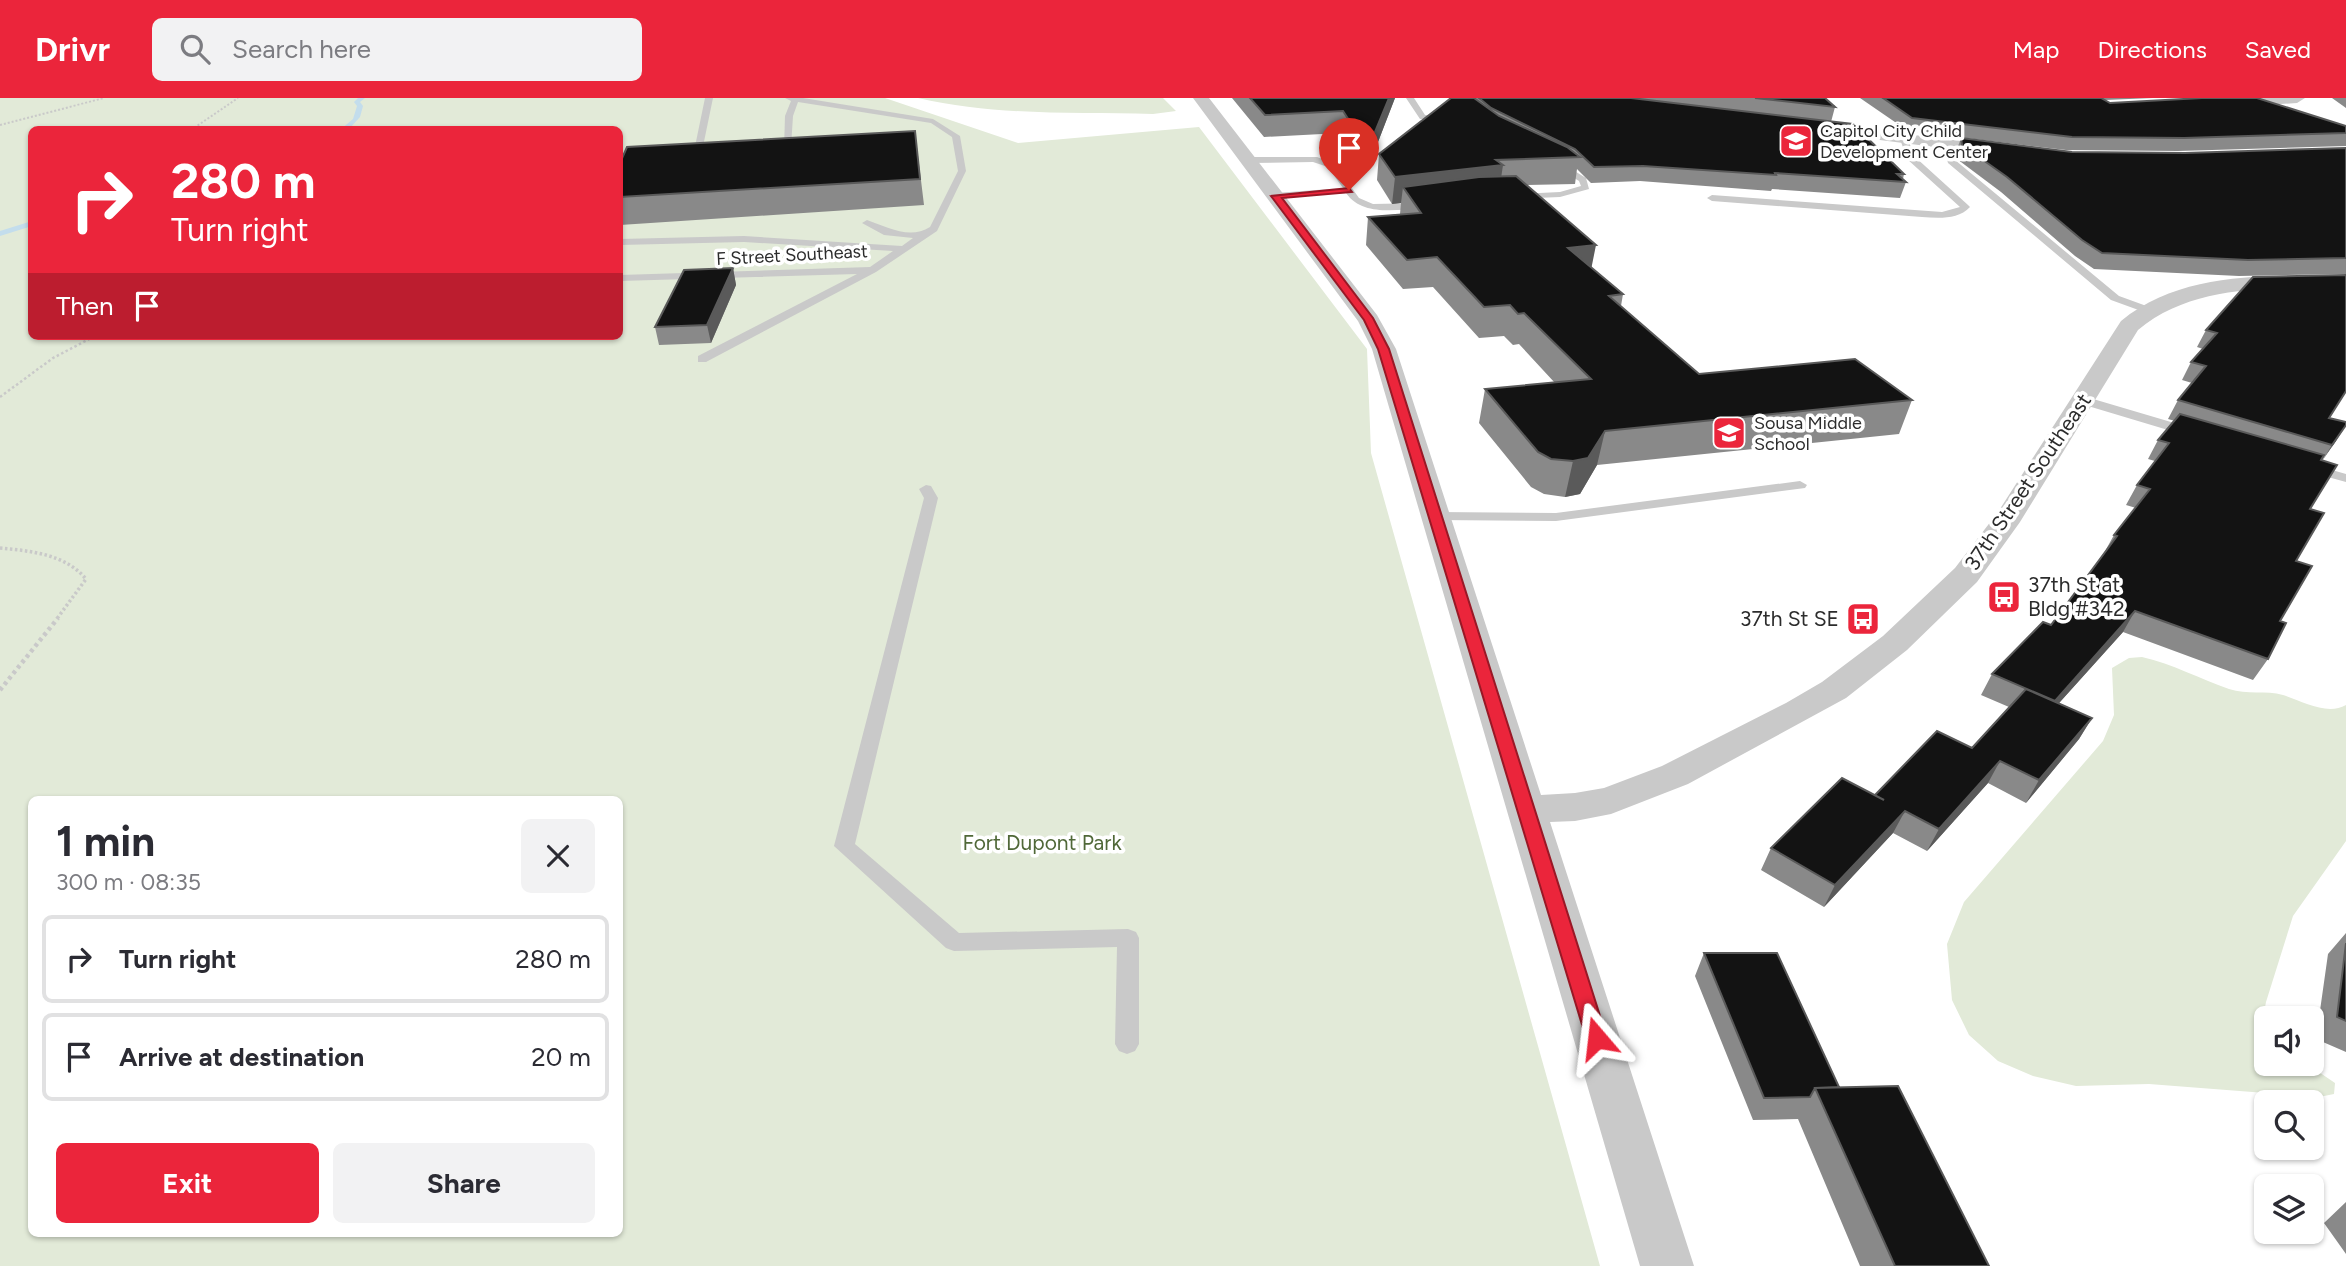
<!DOCTYPE html>
<meta charset="utf-8">
<style>
body{margin:0;font-family:Figtree,sans-serif;background:#f2f2f3;color:#2b2b33;height:100vh;display:flex;flex-direction:column;font-size:26px;white-space:nowrap}
*{box-sizing:border-box;margin:0}
p{font-size:23px;color:#7c7c81}
.icon{flex:none;width:38px;height:38px;fill:none;stroke:currentColor;stroke-width:2;stroke-linecap:round;stroke-linejoin:round}
.map{position:relative;flex:1;overflow:hidden}
.details{position:absolute;left:28px;top:698px;width:595px;height:441px;display:flex;flex-direction:column;background:#fff;border-radius:10px;box-shadow:0 2px 5px #0004}
.details>*{flex:none}
.hud{position:absolute;left:28px;top:28px;width:595px;height:214px;border-radius:10px;box-shadow:0 2px 5px #0004;background:#eb253b;color:#fff;overflow:hidden}
.fabs{position:absolute;left:2254px;top:908px;display:grid;gap:14px}
.fabs a{display:grid;place-items:center;width:70px;height:70px;border-radius:10px;background:#fff;box-shadow:0 2px 5px #0004;font-size:35px}
.pin{position:absolute;display:grid;place-items:center;width:60px;height:60px;color:#fff;margin:-72px -30px;border-radius:50% 50% 50% 0;rotate:-45deg;box-shadow:0 0 7px #0007}
.pin .icon{rotate:45deg}
.me{position:absolute;width:77px;margin:-38px;rotate:343deg;stroke-linejoin:round;filter:drop-shadow(0 0 5px #0008)}
.turn{display:flex;align-items:center;gap:24px;height:147px;padding:0 28px;font-size:32px}
.turn .icon{width:91px;height:91px;stroke-width:2.5}
.turn b{display:block;font-size:49px;line-height:60px}
.then{display:flex;align-items:center;height:66px;padding:0 28px;background:#0003;gap:14px;font-size:26px}
.round{display:grid;place-items:center;flex:none;width:74px;height:74px;border-radius:10px;background:#f2f2f3}
.overview{display:flex;align-items:center;justify-content:space-between;height:119px;padding:0 28px}
h1{font-size:42px;font-weight:700;line-height:52px}
.cta{display:flex;gap:14px;margin-top:auto;padding:14px 28px}
.cta a{flex:1;height:80px;border-radius:10px;background:#eb253b;color:#fff;font-size:28px;font-weight:700;line-height:80px;text-align:center}
.cta a+a{background:#f2f2f3;color:#2b2b33}
ul{padding:0;list-style:none}
li{display:flex;align-items:center;gap:21px;height:88px;margin:0 14px 10px;padding:0 14px;border:4px solid #e1e1e2;border-radius:10px}
li div{flex:1}
li b{display:block;font-size:26px}
li em{font-style:normal}
header{display:flex;align-items:center;gap:42px;box-sizing:border-box;height:98px;padding:0 35px;background:#eb253b;color:#fff}
header strong{font-size:33px}
nav{display:flex;gap:38px;margin-inline-start:auto;font-size:24px}
.search{width:490px;height:63px;background:#f2f2f3;display:flex;align-items:center;gap:18px;box-sizing:border-box;padding:0 24px;border-radius:10px;color:#7c7c81;font-size:26px}
.map>svg:first-child{display:block}
.green{fill:#e2ead8;fill-rule:evenodd}
.lines{fill:none;stroke-linecap:round;stroke-linejoin:round}
.stream{fill:#c3ddec;fill-rule:evenodd}
.path-far3{stroke:#c9c9c9;stroke-width:2;stroke-dasharray:2 2;stroke-linecap:butt}
.path-far2{stroke:#c9c9c9;stroke-width:2.5;stroke-dasharray:2.5 2.5;stroke-linecap:butt}
.path-far1{stroke:#c9c9c9;stroke-width:3.5;stroke-dasharray:2.5 2.5;stroke-linecap:butt}
.path{stroke:#c9c9c9;stroke-width:4.5;stroke-dasharray:3.5 3.5;stroke-linecap:butt}
.service{fill:#c9c9c9;fill-rule:evenodd}
.minor{fill:#c9c9c9;fill-rule:evenodd}
.wall{fill:#898989}
.shaded-wall{fill:#5a5a5a}
.building{fill:#131313;stroke:#5a5a5a;stroke-width:2}
.route{fill:#eb253b;stroke:#991826;stroke-width:2}
.labels{text-anchor:middle;stroke-width:7;stroke-linejoin:round;paint-order:stroke}
.far-poi-label{font-size:18px;fill:#2c2c2c;stroke:#fff;text-anchor:start}
.far-street-label{font-size:18px;fill:#2c2c2c;stroke:#fff}
.street-label{font-size:21px;fill:#2c2c2c;stroke:#fff}
.poi-label{font-size:21px;fill:#2c2c2c;stroke:#fff;text-anchor:start}
.park-label{font-size:21px;fill:#506838;stroke:#fff}
</style>
<header>
<strong>Drivr</strong>
<div class="search"><svg class="icon" aria-label="search" viewBox="0 0 24 24"><circle cx="10" cy="10" r="6"/><path d="M15 15l6 6"/></svg>Search here</div>
<nav><a>Map</a><a>Directions</a><a>Saved</a></nav>
</header>
<div class="map">
<svg width="2346" height="1168" viewBox="0 0 2346 1168">
<rect width="100%" height="100%" fill="#fff"/>
<path class="green" d="M0,0h885l133,45 181,-16 168,222 4,104 229,813h-1600zM32,32h588v206h-588zM32,702h588v434h-588z
M918,0h245l13,13 -23,3c-79,-2 -158,2 -235,-16z
M2142,559c31,7 58,22 87,32 18,6 37,1 54,6 19,6 44,21 63,10v136l-53,75 -27,86 -4,21 4,9v32h41l28,19 -1,11 -15,3 -170,-13 -73,2 -43,-10 -35,-15 -29,-26 -17,-35 -5,-56 17,-42 139,-161 11,-26 -2,-47 17,-10z"/>
<g class="lines">
<path class="stream" d="M358,0h7l-5,4 3,4 -3,11 -11,12 -9,1 13,-11 4,-13 -3,-4z
M32,123v5l-32,10v-5z"/>
<path class="path-far3" d="M0,27l104,-27
M191,32l47,-32"/>
<path class="path-far2" d="M0,299l53,-39 42,-22"/>
<path class="path-far1" d="M0,450c31,3 65,6 86,31l-30,41"/>
<path class="path" d="M0,592l58,-72"/>
<path class="service" d="M705,0h8l-13,63 -4,3 -4,-3z
M785,0h18l130,21 27,17 6,35 -29,60 -61,41 -170,90h-8v-6l159,-82 -237,7v-6l250,-8 23,-16 -149,-9 -124,3v-6l124,-3 158,10 11,-8 -29,-3 -22,-12 5,-3c20,7 43,20 63,7l28,-56 -6,-34 -21,-14 -133,-21 -5,14 -2,31 -7,2 1,-33 6,-15z
M1406,0h8l11,17 28,3 -4,2 -29,-1z
M1904,38l4,3 6,17 54,49 2,2c-12,13 -32,11 -48,10l-210,-16 -5,-3 5,-3 230,17 18,-5 -53,-48 -7,-20z
M1947,43l4,3 4,16 164,136 33,12v4h-8l-33,-12 -163,-137 -5,-19z
M1317,59l17,6 25,35 14,6 49,-1 5,3 -5,3c-26,0 -59,8 -76,-16l-73,5v-4l3,-1 67,-5 -15,-21 -15,-5 -65,1 -4,-3 4,-3z
M1558,63l28,17 3,11 -29,8 -47,2 -2,-2 5,-3 44,-2 21,-6 -2,-5 -24,-15 -1,-2z
M2083,298l115,34 2,3 -2,3h-10l-110,-33 -1,-3z
M2311,366l35,10v8l-40,-11v-6z
M1800,383l7,4 -2,3 -249,33 -120,-1 -7,-4 7,-4 120,1z
M926,387l5,1 7,12 -83,346 104,89 169,-4 8,3 3,6v106l-4,7 -8,3 -8,-3 -4,-7 2,-97 -163,4 -8,-3 -112,-102 90,-348 -5,-9z"/>
<path class="minor" d="M1193,0h16l168,217 19,34 145,446 34,-2 29,-5 58,-22 124,-63 36,-21 61,-46 72,-68 43,-56 123,-191c63,-51 148,-45 225,-45v12c-71,1 -150,-6 -208,42l-118,192 -43,60 -70,68 -61,48 -158,86 -77,30 -36,7 -25,1 144,444h-54l-268,-917 -14,-28z
M2223,0h82l-8,5 -80,5 -8,-5 3,-3z
M1816,25l188,23 9,5 -9,5 -194,-25 -2,-3 2,-3z"/>
</g>
<path class="wall" d="M1232,0h163l-29,75 -25,-40 -77,4z
M1451,0h374l10,9 -4,15 73,52 -1,5 3,3 -6,16 -128,-9 -1,2 -131,-10 -49,2 -14,-14 -2,15 -48,1 65,83 31,26 -2,12 78,68 213,26 -13,34 -302,31 -17,29 -15,3 -21,-3 -13,-7 -52,-64 6,-34 70,-6 -36,-39 -6,1 -9,-9 -25,2 -46,-51 -30,2 -37,-44 2,-28 32,-3 1,-11 -9,1 -15,-24 2,-26z
M1860,0h293l-48,2 5,3 236,23v20l-168,5 -112,-1 -158,-19z
M2332,0h14v10z
M915,33l9,74 -304,20v-62z
M1961,40l111,14 113,1 161,-5v126l-107,2 -145,-7 -19,-13 -74,-64 -44,-33 -1,-7z
M733,170l3,17 -25,58 -52,2 -4,-18z
M2346,177l-17,143 7,23 -14,19 -12,49 -30,112 -12,38 -15,21 -130,-48 -64,71 33,15 -13,21 -53,64 -38,-20 -61,68 -34,-18 -69,74 -63,-37 10,-22 201,-100 37,-41 -28,-12 11,-21 59,-49 53,-72 10,-18 22,-27 -10,-3 11,-20 18,-24 -7,-2 10,-19 17,-19 -7,-2 10,-19 14,-17 -10,-3 9,-18 12,-13 -6,-2 9,-17z
M2346,835v119l-30,-13 12,-85z
M1704,855l135,134 150,179h-129l-62,-147 -45,1 -58,-144z
M2346,1104v52l-22,-31z"/>
<path class="shaded-wall" d="M1389,0h6l-29,75 2,-24z
M1503,67l-4,27 -96,-5 -2,16 -9,1 3,-27z
M1596,147l-6,30 -22,-27z
M733,170l3,17 -25,58 -4,-18z
M2346,327l-10,16 -16,23 12,-19z
M1605,333l-8,34 -17,29 -15,3 8,-36z
M2135,513l-12,21 -81,90 13,-21z
M2092,620l-13,21 -53,64 13,-23z
M2000,663l-12,22 -61,68 12,-22z
M1905,713l-12,22 -69,74 11,-22z"/>
<path class="building" d="M1250,0h139l-21,51 -25,-38 -78,4z
M1451,0h23l25,18 68,31 13,10 -84,3 7,5 -108,12 -16,-23z
M1479,0h152l222,26 51,50h-7l9,8 -131,-9 1,2 -133,-9 -49,1 -19,-18 -84,-41z
M1755,0h70l10,9z
M1883,0h218l9,5 92,-5h55l89,28v7l-162,5 -112,-1 -160,-19z
M915,33l5,48 -300,18v-34l7,-16z
M1961,40l111,14 113,1 161,-5v110l-98,2 -146,-7 -20,-13 -75,-63 -45,-32z
M1516,78l80,69 -28,3 55,46 -14,2 90,78 156,-15 57,41 -307,31 -17,27 -15,3 -22,-2 -13,-7 -53,-63 106,-10 -67,-66 -6,1 -8,-9 -26,2 -47,-50 -30,3 -39,-43 53,-4 -18,-26 76,-10z
M733,170l-26,57 -52,2 29,-57z
M2346,177v116l-17,27 17,4v3l-14,20 -154,-45 28,-34 -15,-4 26,-29 -11,-3 47,-53z
M2180,316l144,41 -3,5 16,5 -27,44 14,4 -28,48 16,5 -32,55 6,2 -18,36 -133,-48 -80,90 -63,-27 51,-52 8,3 66,-89 -3,-1 36,-46 -13,-4 32,-42 -11,-3z
M2026,591l66,29 -53,62 -39,-19 -61,68 -34,-18 -70,74 -64,-37 71,-70 42,22 -9,-5 62,-64 35,17z
M2346,845v78l-9,-4z
M1704,855h73l62,134 -24,1 -5,9 -46,1z
M1898,988l91,180h-94l-80,-178z"/>
<path class="route" d="M1349,90l3,4 -70,6 91,120 16,31 218,689 -3,6 -7,3 -8,-3 -3,-6 -208,-689 -14,-29 -93,-124z"/>
<defs>
<symbol id="school-square" viewBox="-11 -11 22 22"><rect x="-9" y="-9" width="18" height="18" rx="4" fill="#eb253b" stroke="#fff"/><path d="M0-5L7-2L0 1L-7-2ZM-4 1L0 2.5L4 1V4Q0 6-4 4Z" fill="#fff"/></symbol>
<symbol id="bus-square" viewBox="-11 -11 22 22"><rect x="-9" y="-9" width="18" height="18" rx="4" fill="#eb253b" stroke="#fff"/><path d="M-5-6H5V4H4V6H2V4H-2V6H-4V4H-5ZM-3.5-4V0h7V-4ZM-3.5 1.2v1.5H-2V1.2ZM2 1.2v1.5H3.5V1.2Z" fill="#fff"/></symbol>
</defs>
<g fill-rule="evenodd">
<use href="#school-square" x="1777" y="24" width="38" height="38"/>
<use href="#school-square" x="1710" y="316" width="38" height="38"/>
<use href="#bus-square" x="1985" y="480" width="38" height="38"/>
<use href="#bus-square" x="1844" y="502" width="38" height="38"/>
</g>
<g class="labels">
<g class="far-poi-label">
<text x="1820" y="39">Capitol City Child<tspan x="1820" dy="21">Development Center</tspan></text>
<text x="1754" y="331">Sousa Middle<tspan x="1754" dy="21">School</tspan></text>
</g>
<g class="far-street-label">
<text transform="translate(792 157) rotate(-3)" y="6">F Street Southeast</text>
</g>
<g class="street-label">
<text transform="translate(2028 384) rotate(-56)" y="7">37th Street Southeast</text>
</g>
<g class="poi-label">
<text x="2028" y="494">37th St at<tspan x="2028" dy="24">Bldg #342</tspan></text>
<text x="1839" y="528" text-anchor="end">37th St SE</text>
</g>
<g class="park-label">
<text x="1042" y="752">Fort Dupont Park</text>
</g>
</g>
</svg>
<div class="fabs">
<a><svg class="icon" aria-label="sound" viewBox="0 0 24 24"><path d="M4 9h4l5-4v14l-5-4H4zM17 9q2 3 0 6"/></svg></a>
<a><svg class="icon" aria-label="search" viewBox="0 0 24 24"><circle cx="10" cy="10" r="6"/><path d="M15 15l6 6"/></svg></a>
<a><svg class="icon" aria-label="layers" viewBox="0 0 24 24"><path d="M12 4l9 5-9 5-9-5zM3 14l9 5 9-5"/></svg></a>
</div>
<div class="pin" style="left:1349px;top:92px;background:#d93025"><svg class="icon" aria-label="arrive" viewBox="0 0 24 24"><path d="M6 21V4h12l-3 4 3 4H6"/></svg></div>
<svg class="me" style="left:1597px;top:940px" viewBox="-20 -20 40 40"><path d="M0-17L14 15 0 8-14 15z" fill="#eb253b" stroke="#fff" stroke-width="4"/></svg>
<div class="hud">
<div class="turn"><svg class="icon" aria-label="right" viewBox="0 0 24 24"><path d="M7 20v-9h11M14 6l5 5-5 5"/></svg><div><b>280 m</b>Turn right</div></div>
<div class="then">Then<svg class="icon" aria-label="arrive" viewBox="0 0 24 24"><path d="M6 21V4h12l-3 4 3 4H6"/></svg></div>
</div>
<section class="details">
<div class="overview"><div><h1>1 min</h1><p>300 m · 08:35</p></div><a class="round"><svg class="icon" aria-label="close" viewBox="0 0 24 24"><path d="M6 6l12 12M18 6L6 18"/></svg></a></div>
<ul>
<li><svg class="icon" aria-label="right" viewBox="0 0 24 24"><path d="M7 20v-9h11M14 6l5 5-5 5"/></svg><div><b>Turn right</b></div><em>280 m</em></li>
<li><svg class="icon" aria-label="arrive" viewBox="0 0 24 24"><path d="M6 21V4h12l-3 4 3 4H6"/></svg><div><b>Arrive at destination</b></div><em>20 m</em></li>
</ul>
<div class="cta"><a>Exit</a><a>Share</a></div>
</section>
</div>
